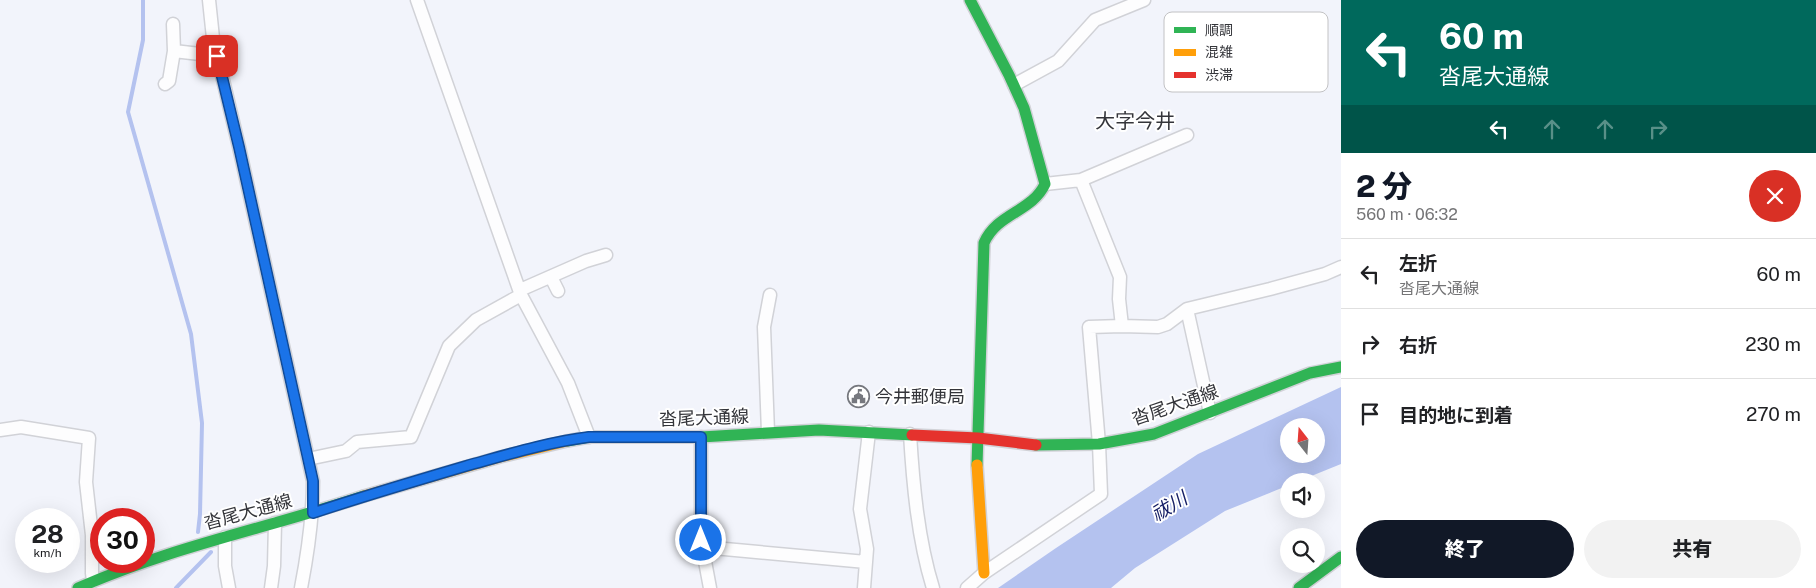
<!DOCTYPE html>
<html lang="ja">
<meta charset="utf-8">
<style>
body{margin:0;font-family:"Public Sans","Noto Sans JP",sans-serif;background:#f2f2f2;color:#202124;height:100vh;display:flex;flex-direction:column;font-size:19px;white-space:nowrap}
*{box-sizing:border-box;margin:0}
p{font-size:16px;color:#757577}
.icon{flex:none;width:28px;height:28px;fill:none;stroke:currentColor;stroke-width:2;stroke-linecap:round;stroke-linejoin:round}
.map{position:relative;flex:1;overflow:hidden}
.details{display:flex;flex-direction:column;background:#fff;width:475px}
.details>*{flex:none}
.top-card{background:#00695c;color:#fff;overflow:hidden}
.needle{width:32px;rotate:343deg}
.controls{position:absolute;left:1280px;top:418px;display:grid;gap:10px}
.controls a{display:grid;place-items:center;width:45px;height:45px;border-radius:50%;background:#fff;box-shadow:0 5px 20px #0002;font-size:25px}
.speed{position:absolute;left:15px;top:508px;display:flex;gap:10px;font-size:25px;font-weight:700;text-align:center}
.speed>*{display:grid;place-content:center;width:65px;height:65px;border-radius:50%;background:#fff;box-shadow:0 5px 20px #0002;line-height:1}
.speed small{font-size:12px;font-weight:400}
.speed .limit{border:8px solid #d22;background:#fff;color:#111}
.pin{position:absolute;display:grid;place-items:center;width:42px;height:42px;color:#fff;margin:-21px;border-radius:10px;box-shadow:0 2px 8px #0006}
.me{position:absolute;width:55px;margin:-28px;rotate:0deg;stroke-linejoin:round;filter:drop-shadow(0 0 4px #0008)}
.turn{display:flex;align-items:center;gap:18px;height:105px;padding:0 15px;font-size:22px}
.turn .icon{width:65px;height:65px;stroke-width:2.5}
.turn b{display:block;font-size:35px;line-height:42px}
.lanes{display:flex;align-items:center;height:48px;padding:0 15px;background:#0003;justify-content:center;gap:25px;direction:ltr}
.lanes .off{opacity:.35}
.round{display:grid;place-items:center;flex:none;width:52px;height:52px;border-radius:26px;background:#f2f2f2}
.overview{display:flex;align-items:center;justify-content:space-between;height:85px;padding:0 15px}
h1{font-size:30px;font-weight:800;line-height:38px;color:#111827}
.primary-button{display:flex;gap:10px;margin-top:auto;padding:10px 15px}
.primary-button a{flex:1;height:58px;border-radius:30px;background:#111827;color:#fff;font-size:20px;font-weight:800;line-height:58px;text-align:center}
.primary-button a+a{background:#f2f2f2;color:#202124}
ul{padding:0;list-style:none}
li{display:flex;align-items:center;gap:15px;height:70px;padding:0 15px;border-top:1px solid #e0e0e0}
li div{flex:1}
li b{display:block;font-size:19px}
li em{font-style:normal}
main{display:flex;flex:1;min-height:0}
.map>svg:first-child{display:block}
.water{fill:#b4c2ef;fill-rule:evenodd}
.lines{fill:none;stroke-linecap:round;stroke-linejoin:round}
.stream{stroke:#b4c2ef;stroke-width:4}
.street-casing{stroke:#d1d2d7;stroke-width:15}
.fast-casing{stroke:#d1d2d7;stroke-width:14}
.slow-casing{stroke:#d1d2d7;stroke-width:14}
.jam-casing{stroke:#d1d2d7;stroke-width:14}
.street{stroke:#fdfdfe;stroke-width:12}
.fast{stroke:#30b455;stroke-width:11}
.slow{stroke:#ff9f0a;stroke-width:11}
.jam{stroke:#e5322d;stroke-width:11}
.route-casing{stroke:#114b97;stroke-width:12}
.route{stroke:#1a73e8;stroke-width:9}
.labels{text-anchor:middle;stroke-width:4;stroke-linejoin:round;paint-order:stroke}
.poi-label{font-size:18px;fill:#34353a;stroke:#fff;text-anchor:start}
.street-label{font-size:18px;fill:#34353a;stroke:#fff}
.water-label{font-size:19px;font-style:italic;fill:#172066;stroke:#fff}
.quarter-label{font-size:20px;fill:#34353a;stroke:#fff}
.key{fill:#fff;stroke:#c2c2c4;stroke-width:1}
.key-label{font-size:14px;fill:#34353a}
</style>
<main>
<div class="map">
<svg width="1341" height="588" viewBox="0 0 1341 588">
<rect width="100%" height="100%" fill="#f2f4fb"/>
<path class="water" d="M1341,387v77l-42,17h-10v4l-64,26 -90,57 -24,20h-113l58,-40 142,-94zM1289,426h27v28h-27z"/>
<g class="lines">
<path class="stream" d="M143,0v40l-15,72 63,222 11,89 -2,91 -2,18
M176,588l35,-36"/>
<defs>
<path id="street" d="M209,0l4,38 26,109 74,334c0,37 -5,71 -12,107
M417,0l104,295 47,88 21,54
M173,24l1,27 43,5
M165,84l4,-3 5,-30
M1014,85l44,-24 37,-41 49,-20
M1081,180l39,97 -1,22 3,27
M1045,184l36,-4 106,-45
M551,277l7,14
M520,290l66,-29 20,-6
M1187,309l23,104
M0,430l21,-3 68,11 -3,44 6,53v38l1,8
M768,432l-4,-105 6,-32
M910,434c3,50 8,106 23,154
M701,437v103l9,48
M308,459l38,-8 11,-9 54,-5 38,-91 27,-26 45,-25
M225,537v29l4,22
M703,547l163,15
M271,588l3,-22 1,-43
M864,588l3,-39 -7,-40 9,-77
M967,588l17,-15 117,-79 -2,-50 -10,-117 33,-1 36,1 9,-3 20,-15 83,-20 55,-15 16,-7"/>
<path id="fast" d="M970,0l39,75 15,33 21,76c-13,28 -48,29 -61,59l-7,222
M567,441l22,-4h112l118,-7 93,5
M1036,445l63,-1 55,-10 156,-61 31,-6
M78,588c93,-41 190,-60 286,-92
M1299,588l42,-31"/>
<path id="slow" d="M977,465l7,108
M364,496l136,-39 67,-16"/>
<path id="jam" d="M912,435l66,3 58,7"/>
</defs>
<use href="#street" class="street-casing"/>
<use href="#fast" class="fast-casing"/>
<use href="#slow" class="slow-casing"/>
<use href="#jam" class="jam-casing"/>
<use href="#street" class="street"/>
<use href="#fast" class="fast"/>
<use href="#slow" class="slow"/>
<use href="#jam" class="jam"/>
</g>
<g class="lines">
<defs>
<path id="route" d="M217,56l22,91 74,334v32c51,-17 102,-32 153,-47 40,-11 82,-24 123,-29h112v103"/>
</defs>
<use href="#route" class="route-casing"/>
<use href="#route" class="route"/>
</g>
<defs>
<symbol id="civic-ring" viewBox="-11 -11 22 22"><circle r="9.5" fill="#fff" stroke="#76787e" stroke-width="1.5"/><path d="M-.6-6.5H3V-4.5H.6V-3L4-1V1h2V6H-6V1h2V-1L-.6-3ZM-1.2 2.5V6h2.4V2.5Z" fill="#76787e"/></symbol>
</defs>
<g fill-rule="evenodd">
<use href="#civic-ring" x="846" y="384" width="25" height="25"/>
</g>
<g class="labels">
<g class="poi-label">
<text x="875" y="403">今井郵便局</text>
</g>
<g class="street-label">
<text transform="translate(1175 405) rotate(-19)" y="6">沓尾大通線</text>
<text transform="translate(704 418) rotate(-2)" y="6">沓尾大通線</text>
<text transform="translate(248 512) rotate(-15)" y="6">沓尾大通線</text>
</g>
<g class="water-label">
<text transform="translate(1169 506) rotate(-31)" y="7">祓川</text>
</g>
<g class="quarter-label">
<text x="1135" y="128">大字今井</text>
</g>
</g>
<rect x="1164" y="12" width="164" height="80" rx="8" class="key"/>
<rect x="1174" y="27" width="22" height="6" fill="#30b455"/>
<rect x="1174" y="49" width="22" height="7" fill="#ff9f0a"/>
<rect x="1174" y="72" width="22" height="6" fill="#e5322d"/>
<g class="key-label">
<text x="1205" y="35">順調</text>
<text x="1205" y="57">混雑</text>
<text x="1205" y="80">渋滞</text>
</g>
</svg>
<div class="controls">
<a><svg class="needle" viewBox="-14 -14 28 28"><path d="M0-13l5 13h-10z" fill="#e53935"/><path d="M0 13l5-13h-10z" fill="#757577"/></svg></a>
<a><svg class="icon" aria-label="sound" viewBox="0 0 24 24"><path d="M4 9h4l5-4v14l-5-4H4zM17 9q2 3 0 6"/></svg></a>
<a><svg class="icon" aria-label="search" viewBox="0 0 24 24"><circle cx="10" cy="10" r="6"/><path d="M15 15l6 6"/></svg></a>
</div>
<div class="speed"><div>28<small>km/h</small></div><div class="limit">30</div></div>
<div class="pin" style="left:217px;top:56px;background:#d93025"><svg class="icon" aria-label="arrive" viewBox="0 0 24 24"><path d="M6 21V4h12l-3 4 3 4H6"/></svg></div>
<svg class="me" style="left:701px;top:540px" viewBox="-20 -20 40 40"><circle r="17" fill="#1a73e8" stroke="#fff" stroke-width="3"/><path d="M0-11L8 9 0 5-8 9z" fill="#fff"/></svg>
</div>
<section class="details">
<div class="top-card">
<div class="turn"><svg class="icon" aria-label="left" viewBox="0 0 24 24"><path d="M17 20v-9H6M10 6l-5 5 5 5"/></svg><div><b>60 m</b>沓尾大通線</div></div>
<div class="lanes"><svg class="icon" aria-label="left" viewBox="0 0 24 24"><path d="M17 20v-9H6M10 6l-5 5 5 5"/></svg><svg class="icon off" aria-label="ahead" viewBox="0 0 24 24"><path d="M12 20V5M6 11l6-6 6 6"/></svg><svg class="icon off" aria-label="ahead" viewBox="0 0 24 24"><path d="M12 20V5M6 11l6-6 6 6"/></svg><svg class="icon off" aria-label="right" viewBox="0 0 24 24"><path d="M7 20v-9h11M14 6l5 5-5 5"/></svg></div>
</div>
<div class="overview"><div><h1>2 分</h1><p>560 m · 06:32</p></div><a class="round" style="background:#d93025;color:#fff"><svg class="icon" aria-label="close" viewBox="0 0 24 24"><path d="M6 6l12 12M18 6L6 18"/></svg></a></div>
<ul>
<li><svg class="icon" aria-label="left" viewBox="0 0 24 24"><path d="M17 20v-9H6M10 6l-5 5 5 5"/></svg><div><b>左折</b><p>沓尾大通線</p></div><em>60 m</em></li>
<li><svg class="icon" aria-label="right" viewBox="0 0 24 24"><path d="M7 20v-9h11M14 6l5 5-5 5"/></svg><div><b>右折</b></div><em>230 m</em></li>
<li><svg class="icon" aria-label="arrive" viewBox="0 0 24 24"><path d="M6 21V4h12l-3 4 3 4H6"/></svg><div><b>目的地に到着</b></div><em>270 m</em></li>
</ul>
<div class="primary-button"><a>終了</a><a>共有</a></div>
</section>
</main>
